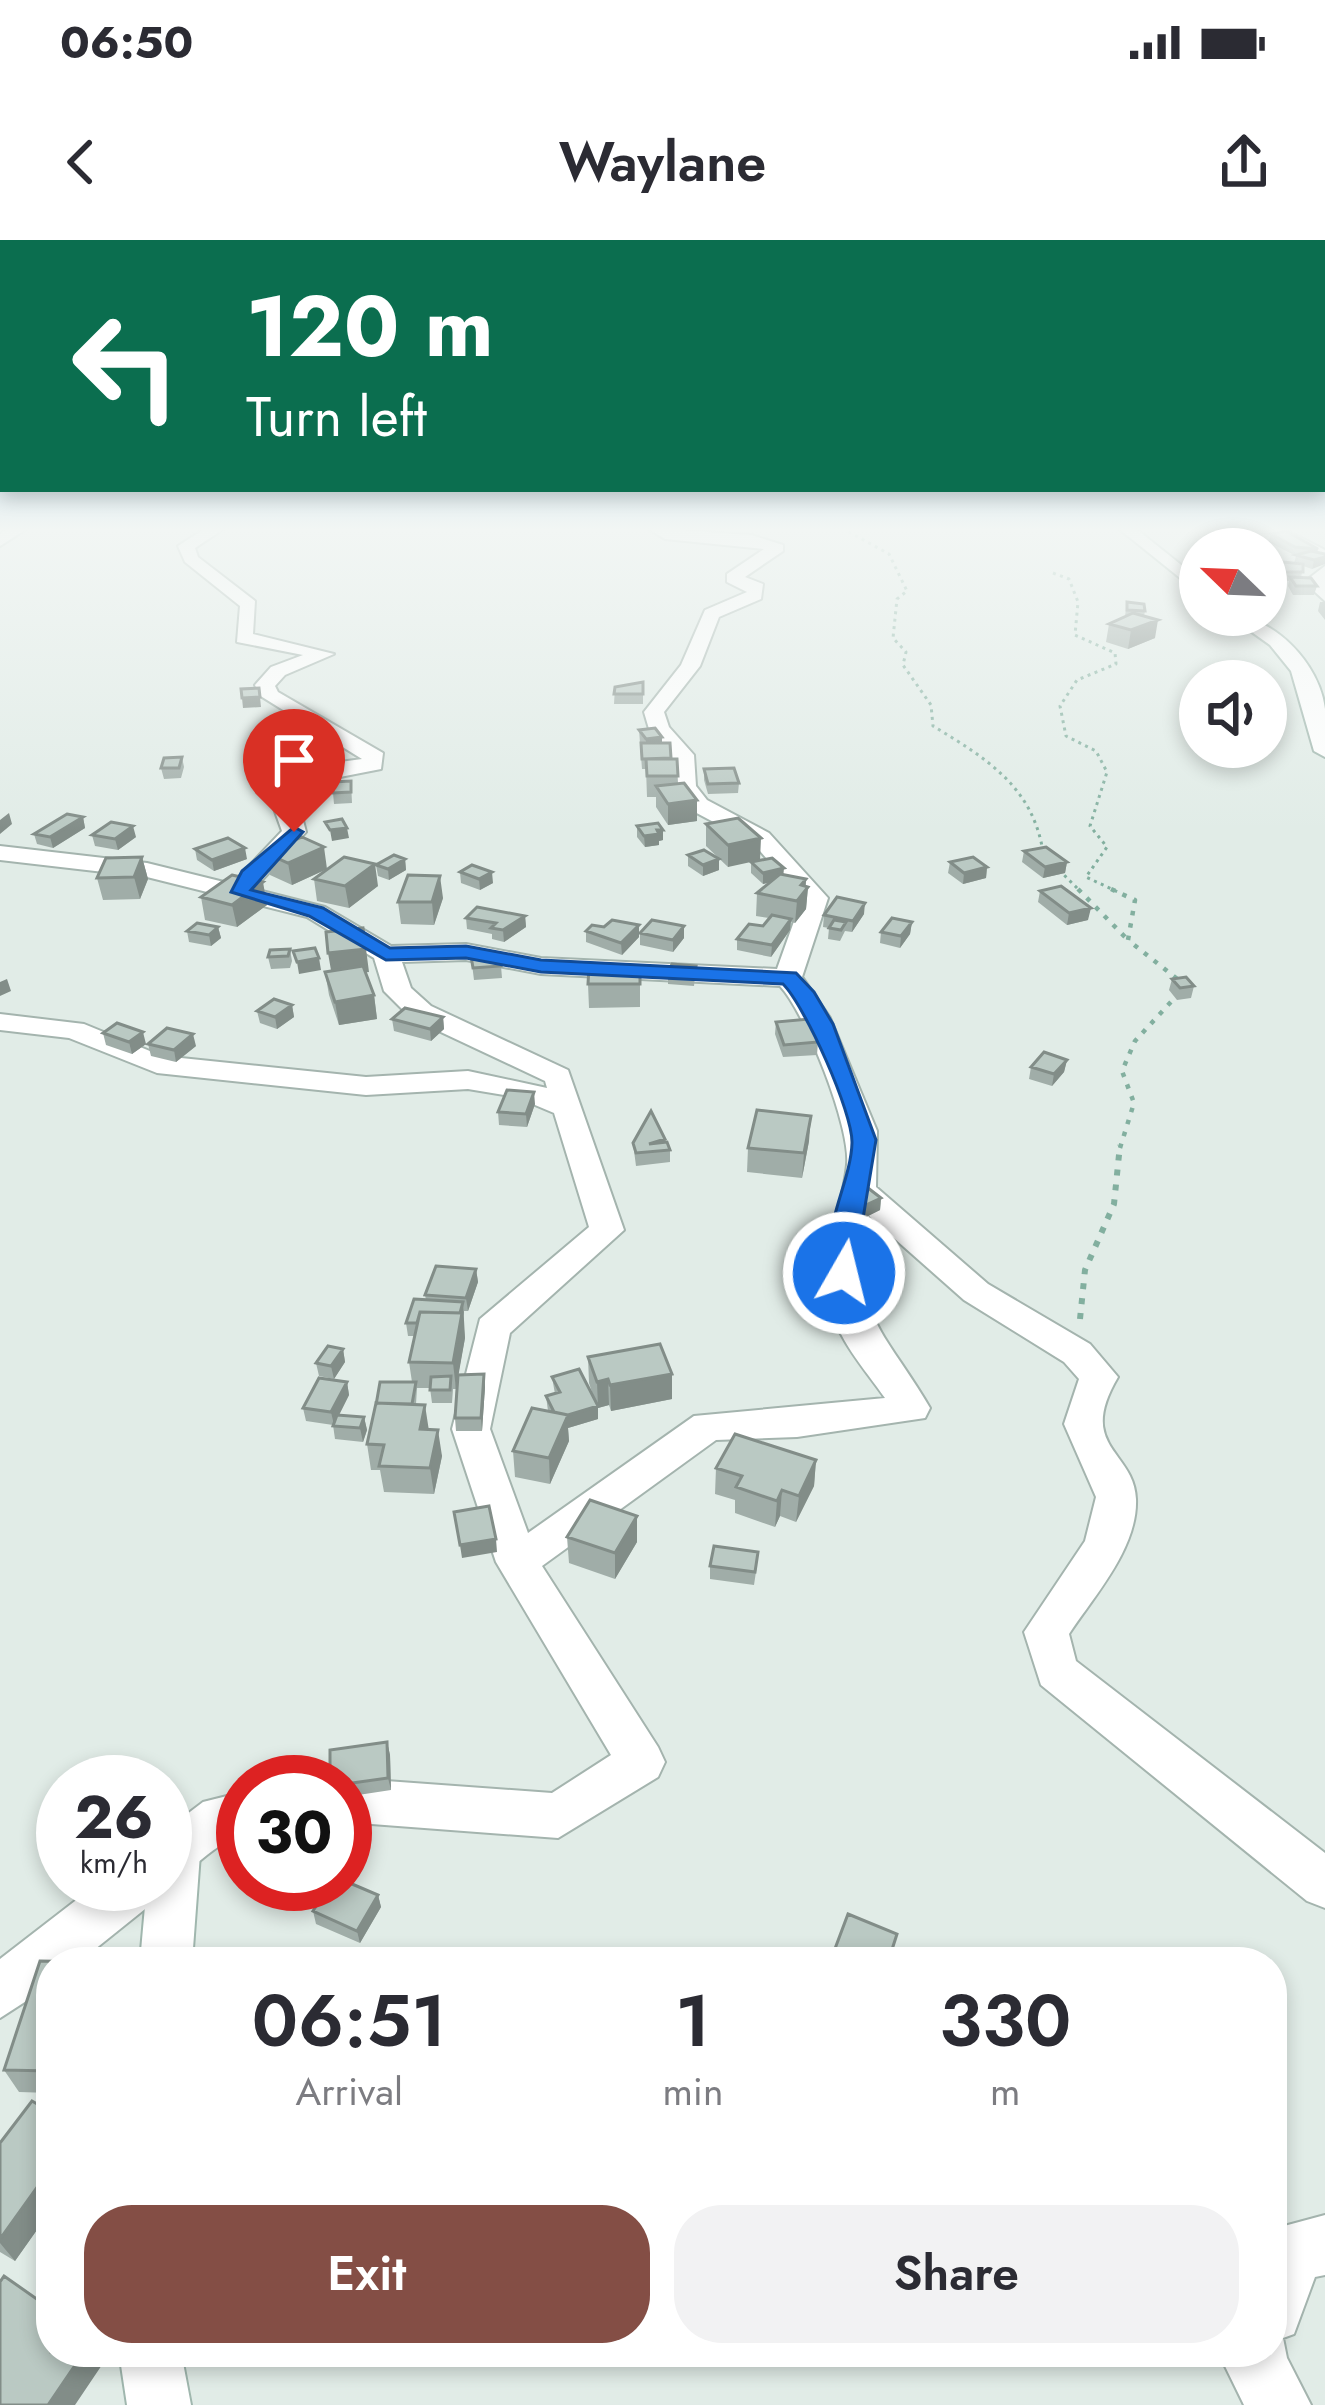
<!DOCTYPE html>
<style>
body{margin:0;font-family:Jost,sans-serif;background:#f2f2f3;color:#2b2b33;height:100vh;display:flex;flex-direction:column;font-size:45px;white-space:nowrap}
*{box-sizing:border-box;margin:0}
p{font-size:39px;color:#7c7c81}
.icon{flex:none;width:66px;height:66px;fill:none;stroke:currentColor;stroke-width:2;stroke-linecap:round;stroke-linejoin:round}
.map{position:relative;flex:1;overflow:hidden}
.sheet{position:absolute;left:36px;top:1707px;width:1251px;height:420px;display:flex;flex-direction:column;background:#fff;border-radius:48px;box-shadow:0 6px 18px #0003}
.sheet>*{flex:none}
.top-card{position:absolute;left:0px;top:0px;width:1326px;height:252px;box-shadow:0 6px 18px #0003;background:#0b6e4f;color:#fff;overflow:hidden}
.needle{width:78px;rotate:293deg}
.buttons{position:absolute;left:1179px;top:288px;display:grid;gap:24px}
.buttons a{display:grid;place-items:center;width:108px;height:108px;border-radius:50%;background:#fff;box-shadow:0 6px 18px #0003;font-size:60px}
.speed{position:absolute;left:36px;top:1515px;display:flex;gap:24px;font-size:60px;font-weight:700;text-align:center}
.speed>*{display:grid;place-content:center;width:156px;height:156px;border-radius:50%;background:#fff;box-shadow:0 6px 18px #0003;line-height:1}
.speed small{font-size:30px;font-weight:400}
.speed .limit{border:18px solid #d22;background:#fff;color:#111}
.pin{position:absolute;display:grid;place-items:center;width:102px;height:102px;color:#fff;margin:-123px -51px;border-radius:50% 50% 50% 0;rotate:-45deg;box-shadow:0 0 12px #0007}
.pin .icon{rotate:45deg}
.me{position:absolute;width:132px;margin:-66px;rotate:8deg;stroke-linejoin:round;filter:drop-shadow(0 0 9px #0008)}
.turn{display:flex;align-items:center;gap:42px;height:252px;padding:0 48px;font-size:54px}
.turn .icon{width:156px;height:156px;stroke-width:2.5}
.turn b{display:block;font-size:84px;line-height:102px}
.eta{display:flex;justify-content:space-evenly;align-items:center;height:204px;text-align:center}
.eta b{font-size:72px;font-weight:600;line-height:84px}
.action{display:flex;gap:24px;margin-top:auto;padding:24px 48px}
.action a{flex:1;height:138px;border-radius:48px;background:#844e45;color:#fff;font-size:48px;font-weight:600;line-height:138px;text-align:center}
.action a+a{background:#f2f2f3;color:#2b2b33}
.status{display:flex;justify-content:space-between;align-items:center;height:84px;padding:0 60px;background:#fff;direction:ltr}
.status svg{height:33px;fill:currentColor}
header{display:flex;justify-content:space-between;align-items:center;height:156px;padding:0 48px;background:#fff;font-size:54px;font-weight:600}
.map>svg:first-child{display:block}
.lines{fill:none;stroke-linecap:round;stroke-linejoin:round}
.street-casing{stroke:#a4b4ae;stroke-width:4}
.secondary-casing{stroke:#a0b7ae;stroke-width:4}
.path-far2{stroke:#82af9f;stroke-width:3;stroke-dasharray:3 4.5;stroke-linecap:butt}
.path-far1{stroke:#82af9f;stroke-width:4.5;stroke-dasharray:4.5 8;stroke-linecap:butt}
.path{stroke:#82af9f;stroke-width:6;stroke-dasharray:6 9;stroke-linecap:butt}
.street{fill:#fff;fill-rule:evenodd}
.secondary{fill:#fff;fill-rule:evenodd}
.wall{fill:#a0ada8}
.shaded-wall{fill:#828d88}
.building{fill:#bac9c3;stroke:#828d88;stroke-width:3}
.route{fill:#1a73e8;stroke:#114b97;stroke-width:3}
</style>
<div class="status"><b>06:50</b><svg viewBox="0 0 49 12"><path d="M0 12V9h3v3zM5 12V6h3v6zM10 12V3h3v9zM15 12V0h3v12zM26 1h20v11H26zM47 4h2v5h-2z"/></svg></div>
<header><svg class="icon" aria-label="back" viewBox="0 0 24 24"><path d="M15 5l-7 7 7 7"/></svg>Waylane<svg class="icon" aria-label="share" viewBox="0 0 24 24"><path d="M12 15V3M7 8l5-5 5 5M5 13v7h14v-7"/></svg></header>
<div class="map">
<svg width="1325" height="2165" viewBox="0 0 1325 2165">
<rect width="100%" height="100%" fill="#e1ece7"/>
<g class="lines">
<defs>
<path id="street" d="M206,288h19l-30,20 3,9 57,44 -2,33 81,20 -49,21 -10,11 3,6 105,61 -2,16 -87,17 12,46 -52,57 71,18 66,39 75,-2 75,14 236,11 25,-70 -49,-56 -62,-33 -17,-23 -2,-31 -23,-27 -5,-17 37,-47 24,-55 42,-18 -20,-10v-8l37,-25 -99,-10 -18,-11 104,7 32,10v6l-38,26 18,7 -2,15 -42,18 -19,49 -36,46 5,15 25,28 2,31 11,14 62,33 59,65 -26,79 28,41 47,113 -1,56 112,97 102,60 28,33c-42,71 16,73 18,122 2,49 -42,97 -67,135l7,27 249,192v55l-18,-7 -266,-216 -17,-53 61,-91 11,-44 -32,-73 15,-45 -15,-17 -100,-62 -95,-84c-22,96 17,116 61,192l-5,10 -128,19 -81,3 -174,126 116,181 7,15 -7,15 -100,61 -213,-16v-40h-10l10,-4 207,15 59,-38 -115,-193 -44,-133 28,-110 109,-92 -35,-114 -38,-16 -48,-8 -102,6 -209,-22 -88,-35 -69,-8v-16l84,10 78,32 204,21 102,-6 79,17 -2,-7 -134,-63 -27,-27 -10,-33 -67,-41 -160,-40 -147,-17v-14l147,17 85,21 50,-53 -10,-28 3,-25 21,-10 66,-9 -103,-64 -4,-10 16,-18 32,-12 -66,-13 3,-36 -55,-44 -7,-16zM466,720l75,14 239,12c26,28 71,142 67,179 -5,47 -28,90 -18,137 8,37 35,66 56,96l-191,18 -166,117 -38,-104 20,-96 114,-103 -56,-160 -137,-64 -20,-18 -9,-26z
M1262,288h20l43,22v11z
M1325,326v35l-21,-19z
M243,1552v44c-29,5 -50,37 -78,48v-53l38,-29z
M97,1644h65l-7,17 -76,61h-28v23l-51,33v-59z
M1325,1975v60l-10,2 -21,57 -11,4 4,20 24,47h-67l-21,-43 4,-10h45l1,-123z"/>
<path id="secondary" d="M9,288h19l-28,18v-12z
M1118,288h17l65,52v14z
M1228,375c45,0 92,49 97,94 0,15 0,33 0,48l-11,-6 -23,-80 -21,-26z
M175,1591l18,7 7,16 -8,108h-52l7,-78h18v-49z
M119,2112h62l10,53h-64z"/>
</defs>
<use href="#street" class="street-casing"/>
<use href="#secondary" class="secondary-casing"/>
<path class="path-far2" d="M842,288l47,26 18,37 -10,8 -4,39 13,14 -3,13 28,40 2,21c53,32 100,61 110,126
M1053,333l16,6 9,23 -3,33 40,18 1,11 -39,16 -17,26 6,30 30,15 11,21 -17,54 17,21 -21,30 32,15
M1059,630l22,22"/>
<path class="path-far1" d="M1078,649l48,49
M1111,649l24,11 -7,40 53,42
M1120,908l14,-45 -12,-32 13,-30 45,-49"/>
<path class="path" d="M1080,1079l5,-49 29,-66 6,-59"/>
<use href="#street" class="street"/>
<use href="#secondary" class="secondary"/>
</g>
<path class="wall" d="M1248,288h22l-1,6 -16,1z
M1271,294l47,15 -6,20 -9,-3 -2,12 16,8 -3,9h-21l-5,-9 1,-5 -10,-1 4,-18 11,1 2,-7 -27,-14z
M1127,362l18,9 -1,5 11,22 -27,11 -22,-7 3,-18 16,-8z
M1320,362h5v18l-7,-9z
M643,442v22h-29l1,-17z
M639,490l23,13 9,16h6l1,25 19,37 -29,4 -12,-18v-10h-9l-1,-28h-4z
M182,517l2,10 -3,11 -17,1 -3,-11z
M704,529l35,14 -1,10 -30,1 -4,-14z
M351,541l1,22 -18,1 -1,-11z
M83,577l2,11 -32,20 -16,-4 -3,-10z
M706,584l55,14 -33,29 -22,-21z
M637,586l26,14 -4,1v4l-14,2 -8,-10z
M92,595l44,2 -18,13 -23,-4z
M195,609l52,10 -33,12 -17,-11z
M1024,611l43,11 -2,11 -22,5 -21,-16z
M266,613l61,16 -35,16 -22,-10z
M688,615l31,15 -16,6 -15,-10z
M142,617l6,22 -8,20 -37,1 -6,-22z
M405,619l1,11 -17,10 -11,-4 -2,-11z
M751,622l32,13 23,4v7l2,1 -2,22 -11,14 -4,-1 -1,8 -19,27 -34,-7v-11l26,-13 6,-8 -13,-2 1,-23 14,-11 -8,2 -12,-11z
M950,622l37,5 -1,11 -23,6 -15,-11z
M460,632l33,11 -13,7 -19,-7z
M314,639l64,7 -29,22 -32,-7z
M1040,651l48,29 -21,5 -29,-23z
M201,657l66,8 -30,22 -32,-7z
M443,658l-9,27 -33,-1 -3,-22z
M864,674l-12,18 -7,-1 -5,10 -12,-2 1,-11 -6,-1 1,-12z
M525,676l1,11 -22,15 -12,-3v-5l-25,-5 -1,-11z
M912,682l-2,12 -10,14 -20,-5 1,-11z
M218,687l3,11 -10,8 -22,-4 -2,-11z
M586,691l53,6 -17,18 -36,-13z
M640,693l44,5 -11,14 -33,-7z
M290,709l2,12 -2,7 -19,1 -3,-12z
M471,716l30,10 1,12 -28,2z
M640,726v41l-51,1 -1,-24z
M696,726l-2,20 -26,-2v-12z
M325,732h44h-4l9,23 3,24 -38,6 -10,-30z
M1172,739l22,7 -3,12 -14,2 -8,-10z
M292,765l2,12 -17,12 -17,-6 -3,-12z
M443,777l1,12 -13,12 -37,-10 -2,-12z
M776,782l42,20 -1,13 -34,2 -8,-23z
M103,793l43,11 -14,10 -26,-9z
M148,804l48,2 -20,16 -25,-6z
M1067,820l-3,12 -12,14 -23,-7 2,-12z
M535,864l-8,23 -28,-2 -1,-13z
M665,899l5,11v12l-34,4 -3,-23z
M809,901l-7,37 -55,-6 1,-24z
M881,958l-1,12 -26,13 -14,-11 2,-12z
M476,1029l2,13 -10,29h-4l-1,10 2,17 -7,37 26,-1 1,13 -3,44h-26l-1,-13 1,-29h-3l-1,14h-20l-2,-15h-13l-1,16 26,52 -8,38 -50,-2 -4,-22h-9l-4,-26 45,-62 -3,-20 6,-26h-7l-2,-13 20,-23 -1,-5z
M343,1109l2,13 -11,17 -15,-3 -3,-13z
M588,1117l84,17v25l-61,12 -2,-6 -11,3v11l-30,9 1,13 -19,43 -35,-7 -2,-26 35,-40 -2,-15 9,-2 -3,-17 44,27 -7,-21z
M347,1142l2,13 -10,20 25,2 3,13 -4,12 -28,-3 -2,-14 -27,-4 -3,-13z
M816,1220l-2,26 -18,36 -16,-6 -5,11 -40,-14v-13l-20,-6 1,-26z
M637,1276v26l-22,37 -46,-16 -2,-26z
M757,1325l-3,20 -44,-6v-13z
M387,1502l3,13 1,35 -46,7v-15z
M378,1655l3,12 -21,36 -44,-19 -3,-13z
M51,1722v131l-32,-1 -15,-22z
M51,1872v98l-36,51 -15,-9v-109z"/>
<path class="shaded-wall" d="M1325,317v7l-13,5 2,-9z
M1158,380l-3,18 -27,11 3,-19z
M260,457l1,10 -18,1 -1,-10z
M662,497v10l-16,2v-10z
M697,560v21l-29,4v-21z
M9,573l3,11 -12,10v-14z
M83,577l2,11 -32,20 -3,-11z
M133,586l3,11 -18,13 -3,-11z
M347,588l2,10 -17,3 -2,-11z
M657,590h6v10l-4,1v4l-14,2 -1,-11z
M761,598l-1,22 -32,7v-22z
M324,607l3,22 -35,16 -4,-22z
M245,608l2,11 -33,12 -2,-11z
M142,617l6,22 -8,20 -6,-22z
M405,619l1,11 -17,10 -1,-11z
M719,619v11l-16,6v-11z
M1067,622l-2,11 -22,5 2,-11z
M375,624l3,22 -29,22 -4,-22z
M987,627l-1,11 -23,6 1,-11z
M784,628l-1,11 -20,5v-11z
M492,632l1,11 -13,7 -1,-11z
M440,636l3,22 -9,27 -2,-23z
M806,639l-1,11 3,-3 -2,22 -11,14 2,-22 4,-16z
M263,642l4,23 -30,22 -5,-22z
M865,663l-1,11 -12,18 1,-11z
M1091,668l-3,12 -21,5 2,-12z
M525,676l1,11 -22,15 -1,-12z
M791,679l-1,11 -19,27 1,-12z
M912,682l-2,12 -10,14 1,-12z
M639,685v12l-17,18 -1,-12z
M684,686v12l-11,14v-12z
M218,687l3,11 -10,8 -2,-11z
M366,709l3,23 -37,4 -4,-23z
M319,718l2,12 -22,4 -2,-12z
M7,739l4,12 -11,5v-14z
M374,755l3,24 -38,6 -4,-23z
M292,765l2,12 -17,12 -2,-12z
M443,777l1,12 -13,12 -1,-12z
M143,792l3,12 -14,10 -3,-12z
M193,794l3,12 -20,16 -2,-12z
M1067,820l-3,12 -12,14 2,-12z
M534,852l1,12 -8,23 -1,-13z
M811,876l-2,25 -7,37 2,-25z
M881,958l-1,12 -26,13 1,-13z
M476,1029l2,13 -10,29 -2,-13z
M463,1062l2,36 -9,51 -3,-26 3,-38z
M343,1109l2,13 -11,17 -3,-13z
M484,1134l1,13 -3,44 -1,-13z
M672,1134v25l-61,12 -1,-26z
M608,1139l1,26 -11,3v11l-30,9 1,13 -19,43 -1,-26 7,-40 42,-12 -1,-24z
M347,1142l2,13 -15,30 -3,-13z
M425,1165l4,26 -9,-2z
M364,1177l3,13 -4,12 -3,-14z
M438,1190l4,26 -8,38 -4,-26z
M816,1220l-2,26 -18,36 3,-26z
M782,1250l-2,26 -5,11 2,-26z
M637,1276v26l-22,37v-26z
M496,1299l1,13 -35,6 -2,-13z
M387,1502l3,13 1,35 -3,-12z
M378,1655l3,12 -21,36 -3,-12z
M51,1928v42l-36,51 -15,-18v-4z
M84,2112h21l3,4 -33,49h-27z"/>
<path class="building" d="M1286,291l32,18 -23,-2 -24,-13z
M1311,311l14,3v3l-11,3 -18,-5z
M1283,322l20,2v8h-22z
M1290,337l21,1 6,8h-21z
M1127,362l17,2 1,7 -18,-1z
M1133,373l25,7 -27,10 -22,-6z
M643,442v12h-29l1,-7z
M259,448l1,9 -18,1 -1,-9z
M655,488l7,9 -16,2 -7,-9z
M641,503h29l1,15 -29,1z
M182,517l-3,11h-18l3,-10z
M646,519h31l1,17h-31z
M734,528l5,15 -31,1 -4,-15z
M351,541v11l-18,1v-11z
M684,543l13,17 -29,4 -12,-18z
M67,574l16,3 -33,20 -16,-3z
M738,578l23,20 -33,7 -22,-21z
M342,579l5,9 -17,2 -5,-8z
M111,582l22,4 -18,13 -23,-4z
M658,583l5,7h-6l2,4 -15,2 -7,-10z
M302,597l22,10 -36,16 -22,-10z
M228,598l17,10 -33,12 -17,-11z
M1046,607l21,15 -22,5 -21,-16z
M704,610l15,9 -16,6 -15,-10z
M394,615l11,4 -17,10 -12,-4z
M142,617l-8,20 -37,1 9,-20z
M344,617l31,7 -30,22 -31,-7z
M973,617l14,10 -23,6 -14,-11z
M772,618l12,10 -21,5 -12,-11z
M472,625l20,7 -13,7 -19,-7z
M780,634l26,5 -5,6 7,2 -11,14 -40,-8z
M232,635l31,7 -31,23 -31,-8z
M408,635l32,1 -8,26h-34z
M1061,646l30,22 -22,5 -29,-22z
M837,657l28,6 -12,18 -29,-6z
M477,667l48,9 -22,14 -12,-2 5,-5 -30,-5z
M772,675l19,4 -19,26 -35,-6 12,-15 14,2z
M892,678l20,4 -11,14 -20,-4z
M612,680l27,5 -18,18 -35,-12 6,-6 12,2z
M652,680l32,6 -11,14 -33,-7z
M834,680l12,2 -5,8 -12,-2z
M197,683l21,4 -9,8 -22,-4z
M363,688l3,21 -38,4 -2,-21z
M315,708l4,10 -22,4 -4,-11z
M290,709l-2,7 -20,1 2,-7z
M498,714l3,12 -28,2 -2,-12z
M672,724l24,2 -2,8 -26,-2z
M363,726l11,29 -39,7 -10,-30z
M640,726v18h-52l1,-17z
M1186,737l8,9 -14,2 -8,-9z
M274,759l18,6 -17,12 -18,-6z
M405,768l38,9 -13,12 -38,-10z
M809,779l9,23 -34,3 -8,-23z
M117,783l26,9 -14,10 -26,-9z
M167,788l26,6 -19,16 -26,-6z
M1044,812l23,8 -13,14 -23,-7z
M507,850l27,2 -8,22 -28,-2z
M757,870l54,6 -7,37 -56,-5z
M651,871l14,28 -16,5 18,-2 3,8 -34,3 -3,-10z
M868,948l13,10 -26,12 -13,-10z
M436,1026l40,3 -10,29 -41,-3z
M414,1059l49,3 -3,11 -40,-1 -3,11h-11z
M420,1072l42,1 -9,50 -44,-1z
M660,1104l12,30 -62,11 -2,-6 -11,3 -9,-25z
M328,1106l15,3 -12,17 -15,-3z
M579,1129l19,37 -30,9 -14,-3 -8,-16 14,-4 -8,-15z
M484,1134l-3,44h-26l3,-43z
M451,1136l-1,14h-20l1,-13z
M319,1138l28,4 -16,30 -28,-4z
M380,1142h36l-4,22 -36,-1v2z
M376,1163l49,2 -5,24 18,1 -8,38 -51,-2 5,-21 -17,-1z
M532,1168l36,7 -19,43 -36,-7z
M337,1175l27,2 -4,11 -27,-2z
M735,1194l81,26 -17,36 -17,-6 -5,11 -41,-14 6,-11 -26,-8z
M590,1260l47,16 -22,37 -48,-16z
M489,1266l7,33 -36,6 -6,-33z
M714,1306l44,6 -3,20 -45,-6z
M387,1502l1,36 -43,6v-2h-15v-32z
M345,1641l33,14 -21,36 -44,-20 17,-27h15z
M848,1674l49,20 -9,28h-58z
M40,1721l56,1h-45v109l-47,-1z
M32,1861l19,11v56l-51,71v-96z
M4,2036l47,33v43h33l-36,53h-48v-123z"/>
<linearGradient id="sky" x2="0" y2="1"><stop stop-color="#82bcdf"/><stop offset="0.49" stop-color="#f2f6f4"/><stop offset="1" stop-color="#f2f6f4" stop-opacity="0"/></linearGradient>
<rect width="1325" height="591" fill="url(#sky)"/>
<path class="route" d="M294,587l9,5 -52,58 72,18 67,40 76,-2 75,14 255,13 18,19 19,32 43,116 -23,139h-18c-20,-40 16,-94 17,-136 1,-30 -47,-137 -69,-159l-242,-12 -75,-14 -80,2 -77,-44 -78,-24 11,-21z"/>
</svg>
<div class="buttons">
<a><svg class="needle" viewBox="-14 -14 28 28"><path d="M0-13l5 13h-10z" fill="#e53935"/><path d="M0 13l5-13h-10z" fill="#7c7c81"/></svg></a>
<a><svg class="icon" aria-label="sound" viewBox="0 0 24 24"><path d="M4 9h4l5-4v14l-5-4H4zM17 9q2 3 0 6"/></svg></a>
</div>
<div class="speed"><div>26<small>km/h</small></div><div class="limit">30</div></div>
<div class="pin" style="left:294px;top:592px;background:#d93025"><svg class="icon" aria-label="arrive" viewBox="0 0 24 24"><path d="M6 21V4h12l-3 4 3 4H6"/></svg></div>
<svg class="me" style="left:844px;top:1033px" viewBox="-20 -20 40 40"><circle r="17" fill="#1a73e8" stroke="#fff" stroke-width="3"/><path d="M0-11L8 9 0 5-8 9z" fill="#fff"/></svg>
<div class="top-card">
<div class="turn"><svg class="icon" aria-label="left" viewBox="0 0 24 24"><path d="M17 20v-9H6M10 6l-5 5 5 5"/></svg><div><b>120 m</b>Turn left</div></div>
</div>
<section class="sheet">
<div class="eta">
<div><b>06:51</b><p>Arrival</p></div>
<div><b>1</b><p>min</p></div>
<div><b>330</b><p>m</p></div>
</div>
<div class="action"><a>Exit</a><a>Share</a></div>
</section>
</div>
